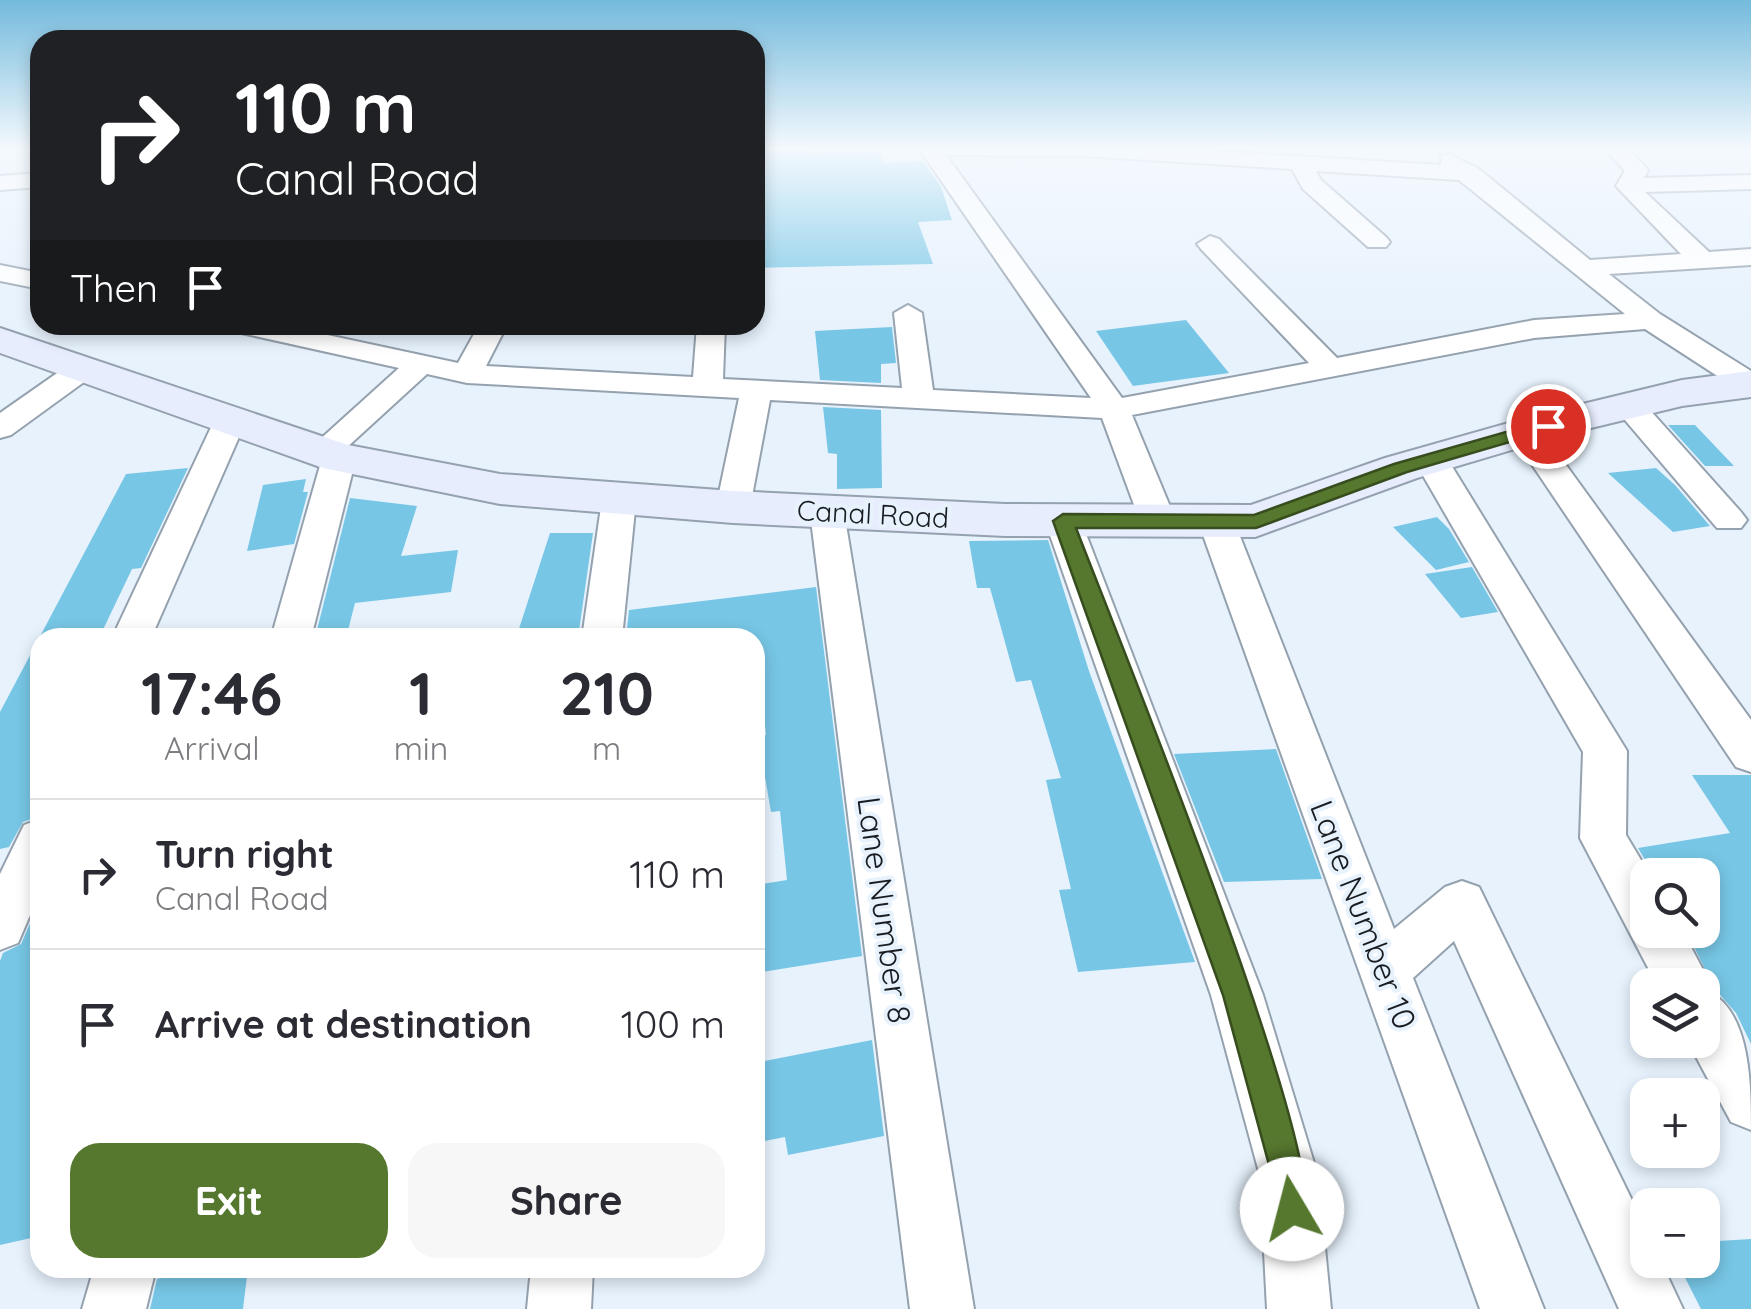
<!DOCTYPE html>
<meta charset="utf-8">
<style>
body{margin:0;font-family:Quicksand,sans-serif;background:#f7f7f7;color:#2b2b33;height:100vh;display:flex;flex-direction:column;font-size:38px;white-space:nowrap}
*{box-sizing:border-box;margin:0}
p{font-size:32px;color:#7c7c81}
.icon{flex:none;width:55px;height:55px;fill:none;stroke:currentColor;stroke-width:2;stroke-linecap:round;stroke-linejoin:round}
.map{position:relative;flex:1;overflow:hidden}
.details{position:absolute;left:30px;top:628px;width:735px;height:650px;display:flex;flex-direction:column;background:#fff;border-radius:30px;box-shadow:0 5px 15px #0003}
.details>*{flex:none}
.banner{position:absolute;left:30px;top:30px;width:735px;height:305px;border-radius:30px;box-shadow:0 5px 15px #0003;background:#202124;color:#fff;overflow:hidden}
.controls{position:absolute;left:1630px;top:858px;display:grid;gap:20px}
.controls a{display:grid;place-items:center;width:90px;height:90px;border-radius:20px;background:#fff;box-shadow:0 5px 15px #0003;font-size:50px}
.pin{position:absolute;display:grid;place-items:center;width:85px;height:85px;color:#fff;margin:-42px;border:5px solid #fff;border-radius:50%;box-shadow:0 2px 10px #0007}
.me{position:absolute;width:110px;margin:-55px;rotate:352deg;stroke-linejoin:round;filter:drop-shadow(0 0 8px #0008)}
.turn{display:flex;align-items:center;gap:35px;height:210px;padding:0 40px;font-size:45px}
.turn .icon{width:130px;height:130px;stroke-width:2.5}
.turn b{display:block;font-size:70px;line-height:85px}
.then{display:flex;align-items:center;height:95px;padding:0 40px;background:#0003;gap:20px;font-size:38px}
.eta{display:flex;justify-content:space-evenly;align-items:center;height:170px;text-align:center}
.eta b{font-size:60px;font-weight:700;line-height:70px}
.button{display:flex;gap:20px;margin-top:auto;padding:20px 40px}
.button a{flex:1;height:115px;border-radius:30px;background:#55772e;color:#fff;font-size:40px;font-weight:700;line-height:115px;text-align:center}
.button a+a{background:#f7f7f7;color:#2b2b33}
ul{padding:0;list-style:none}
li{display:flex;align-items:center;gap:30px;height:150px;padding:0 40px;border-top:2px solid #e1e1e2}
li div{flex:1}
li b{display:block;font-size:38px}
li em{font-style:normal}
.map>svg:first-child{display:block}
.building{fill:#77c6e5}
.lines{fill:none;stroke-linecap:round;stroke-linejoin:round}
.street-casing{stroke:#94a1ae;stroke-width:4}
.secondary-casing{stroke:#94a1ae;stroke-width:4}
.street{fill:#fff;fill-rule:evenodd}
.secondary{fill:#e8edfe;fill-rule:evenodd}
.route{fill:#55772e;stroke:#374d1e;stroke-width:2.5}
.labels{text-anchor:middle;stroke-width:8;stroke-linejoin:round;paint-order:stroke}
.street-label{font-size:28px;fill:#191d22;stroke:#e7f2fd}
.near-street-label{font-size:32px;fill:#191d22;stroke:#e7f2fd}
</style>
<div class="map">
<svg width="1751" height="1309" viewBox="0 0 1751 1309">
<rect width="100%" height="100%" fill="#e7f2fd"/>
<path class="building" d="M805,147l3,6 74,-1 1,11 40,-2 18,26 11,33 -34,2 15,42 -178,4v-119z
M1186,320l43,53 -96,13 -37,-55z
M892,327l4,36 -15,1v19l-61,-3 -5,-49z
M823,407l58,3 1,78 -45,1v-35l-9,-1z
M1668,425h27l39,41h-29z
M188,468l-47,100 -9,1 -33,69h-59v178l-17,6 -14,25 -9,2v-137l126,-238z
M1656,468l19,17 35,41 -37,6 -65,-59z
M306,479l-3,13h5l-14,52 -47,7 16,-66z
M350,498l67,8 -16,50 57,-6 -7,42 -96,11 -9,35h-31z
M1437,517l12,12 20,33 -33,8 -43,-43z
M550,533h43l-15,105h-62z
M1048,540l41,131 106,291 -117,10 -19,-82 12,-1 -25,-109 15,-2 -30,-98 -15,2 -26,-94h-13l-8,-47z
M1472,567l26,45 -37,6 -36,-44z
M816,587l46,369 -107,17v-88l32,-5 -7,-69 -9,1 -13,-76 8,-1 -10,-97h-130l3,-28z
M1276,749l46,130 -98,3 -50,-128z
M1692,775h59v269l-15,-31 -22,-25 -28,-58h16v-55h-48l-16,-27 92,-15z
M40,901v335l-40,9v-284l3,-8 18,-9z
M872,1040l12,96 -96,19 -3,-18 -30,6v-80z
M1751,1239v70h-50l-25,-49h26v-18z
M198,1268h50l-5,41h-93l7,-30z"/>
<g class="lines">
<defs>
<path id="street" d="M918,147h231l292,18v-9l8,-2 30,15 111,91 91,-6 -65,-68 9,-15 -22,-24h23l22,23 -4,8 107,-3v14l-106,3 64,60 42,-3v16l-142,9 51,40 91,57v22l-12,-3 -94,-61 -111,9 -402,77 44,106 -6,8h-24l-6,-8 -38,-103 -332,-18 -20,107 -5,8h-24l-5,-8 23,-109 -272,-15 -40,-9 -82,75 11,9 -45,180h-40l50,-176 -15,-10 93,-84 -167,-37 -4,-6h53l177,38 21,-38h28l-21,41 207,11 4,-52h28l-2,54 179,9 -8,-75 14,-8 14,8 11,77 158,8zM946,155l137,1 209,13 11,20 65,58h18l4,-5 -4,-5 -65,-57 -5,-9 143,9 166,134 -91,6 -197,38 -118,-119 -9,-3 -13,8 4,5 108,114 -187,35z
M40,173v14l-40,3v-14z
M0,265l40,8v16l-40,-8z
M84,359l11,3 4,6 -4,6 -84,61 -11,3v-25l73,-51z
M1629,397l11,2 101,113 6,8 -6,8h-24l-104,-122z
M230,411l16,10 -95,217h-39l102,-217z
M1526,422l11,3 214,295v52l-15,-5 -226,-335z
M1431,450l12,3 5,7 179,291 -1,84 24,40 -2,55h34l29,55 -3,6c43,21 43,95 43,139l-20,-8 -44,-82h15v-55h-45l-77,-147 3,-86 -169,-292 5,-7z
M619,489l12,3 5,8 -14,138h-40l20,-138 5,-8z
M827,500l12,4 5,8 130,797h-64l-100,-797 5,-8z
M1063,509l12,4 6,8 182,474 55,181 13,133h-64l-7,-133 -49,-181 -166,-474 6,-8z
M1216,509l12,4 6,8 160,408 51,-42 17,-6 17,6 169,346v27h12l23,49h-64l-165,-368 -41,37 131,331h-64l-282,-788 6,-8z
M40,819v73l-22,51 -18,7v-76l24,-49z
M94,1268h62l-10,41h-64z
M531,1268h62l-2,41h-64z"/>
<path id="secondary" d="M0,328l348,117 152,29 233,17 272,13 246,1 134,-47 148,-42 149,-36 69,-9v26l-69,9 -120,29 -145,43 -162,59 -250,-1 -272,-13 -233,-19 -177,-36 -323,-115z"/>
</defs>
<use href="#street" class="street-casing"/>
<use href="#secondary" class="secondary-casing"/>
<use href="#street" class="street"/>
<use href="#secondary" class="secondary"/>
</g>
<linearGradient id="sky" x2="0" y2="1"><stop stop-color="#74badc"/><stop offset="0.45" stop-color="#f4f9fe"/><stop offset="1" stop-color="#f4f9fe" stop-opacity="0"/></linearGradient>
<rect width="1751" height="330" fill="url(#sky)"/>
<path class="route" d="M1548,420l9,6 -3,3 -147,43 -151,56h-180c37,97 254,629 228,693l-12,5 -13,-5 -7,-45 -49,-181 -170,-474 10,-7 191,1 140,-51z"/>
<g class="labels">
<g class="street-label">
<text transform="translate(873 514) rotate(3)" y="10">Canal Road</text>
</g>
<g class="near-street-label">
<text transform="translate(884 910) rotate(82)" y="11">Lane Number 8</text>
<text transform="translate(1363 915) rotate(69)" y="11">Lane Number 10</text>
</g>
</g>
</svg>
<div class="controls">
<a><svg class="icon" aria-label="search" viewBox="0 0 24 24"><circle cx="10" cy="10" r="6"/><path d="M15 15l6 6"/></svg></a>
<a><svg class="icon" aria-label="layers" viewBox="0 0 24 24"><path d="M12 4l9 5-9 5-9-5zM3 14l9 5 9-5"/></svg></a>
<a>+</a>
<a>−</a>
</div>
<div class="pin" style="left:1548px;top:426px;background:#d93025"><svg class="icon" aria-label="arrive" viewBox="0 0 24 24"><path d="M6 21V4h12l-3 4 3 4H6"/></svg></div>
<svg class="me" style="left:1292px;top:1209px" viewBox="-20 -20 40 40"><circle r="19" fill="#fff"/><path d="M0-13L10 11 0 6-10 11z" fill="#55772e"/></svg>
<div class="banner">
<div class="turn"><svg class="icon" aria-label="right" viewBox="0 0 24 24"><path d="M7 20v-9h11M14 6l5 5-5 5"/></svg><div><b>110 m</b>Canal Road</div></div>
<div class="then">Then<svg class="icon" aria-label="arrive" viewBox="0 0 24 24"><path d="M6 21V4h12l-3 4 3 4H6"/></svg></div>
</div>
<section class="details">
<div class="eta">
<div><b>17:46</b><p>Arrival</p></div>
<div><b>1</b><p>min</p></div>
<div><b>210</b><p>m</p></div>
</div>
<ul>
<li><svg class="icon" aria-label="right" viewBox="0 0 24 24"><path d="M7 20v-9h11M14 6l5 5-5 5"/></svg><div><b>Turn right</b><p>Canal Road</p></div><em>110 m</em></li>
<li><svg class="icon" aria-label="arrive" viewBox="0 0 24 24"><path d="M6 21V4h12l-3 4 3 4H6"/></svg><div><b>Arrive at destination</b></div><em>100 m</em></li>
</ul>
<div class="button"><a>Exit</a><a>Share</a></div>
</section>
</div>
